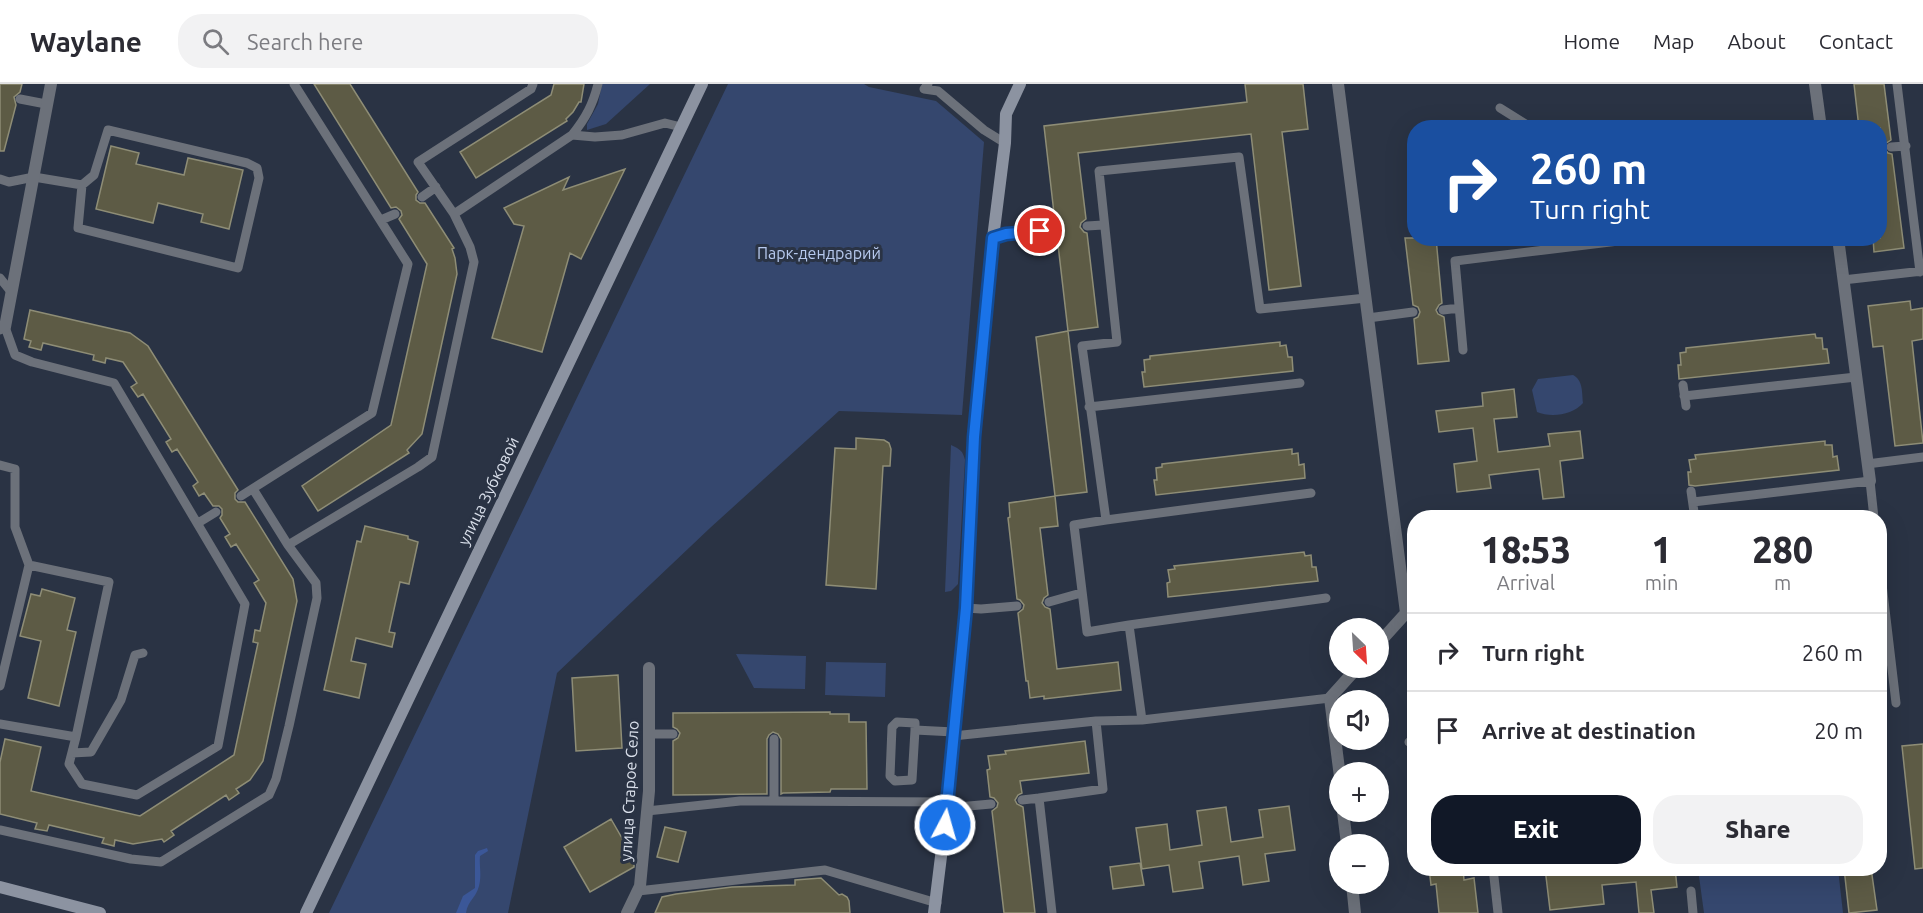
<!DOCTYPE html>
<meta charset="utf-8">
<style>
body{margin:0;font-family:Ubuntu,sans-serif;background:#f2f2f3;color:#2b2b33;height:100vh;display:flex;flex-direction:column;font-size:22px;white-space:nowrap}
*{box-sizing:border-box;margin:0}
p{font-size:20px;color:#7c7c81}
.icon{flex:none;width:33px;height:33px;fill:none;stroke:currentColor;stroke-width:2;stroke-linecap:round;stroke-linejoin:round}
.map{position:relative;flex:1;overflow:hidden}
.drawer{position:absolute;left:1407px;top:426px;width:480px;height:366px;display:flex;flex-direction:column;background:#fff;border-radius:24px;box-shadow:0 6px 24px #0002}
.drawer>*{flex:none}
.hud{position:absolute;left:1407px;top:36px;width:480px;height:126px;border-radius:24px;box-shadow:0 6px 24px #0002;background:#1a4fa0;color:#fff;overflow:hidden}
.needle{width:39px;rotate:155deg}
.fabs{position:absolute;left:1329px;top:534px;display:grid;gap:12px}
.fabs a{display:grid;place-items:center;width:60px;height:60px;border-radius:50%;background:#fff;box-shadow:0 6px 24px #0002;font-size:30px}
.pin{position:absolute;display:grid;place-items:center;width:51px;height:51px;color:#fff;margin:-26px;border:3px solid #fff;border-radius:50%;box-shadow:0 2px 6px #0007}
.me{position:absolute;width:66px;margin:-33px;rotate:6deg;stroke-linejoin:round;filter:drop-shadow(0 0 4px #0008)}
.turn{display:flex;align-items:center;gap:21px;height:126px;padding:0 24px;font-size:27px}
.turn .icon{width:78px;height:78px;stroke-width:2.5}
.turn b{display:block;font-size:42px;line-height:51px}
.eta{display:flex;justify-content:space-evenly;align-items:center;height:102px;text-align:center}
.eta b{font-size:36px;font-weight:800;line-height:42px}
.action{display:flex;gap:12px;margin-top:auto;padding:12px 24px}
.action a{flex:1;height:69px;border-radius:24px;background:#111827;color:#fff;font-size:24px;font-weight:800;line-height:69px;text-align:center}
.action a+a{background:#f2f2f3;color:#2b2b33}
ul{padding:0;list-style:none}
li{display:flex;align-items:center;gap:18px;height:78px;padding:0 24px;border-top:2px solid #e1e1e2}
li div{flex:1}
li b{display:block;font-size:22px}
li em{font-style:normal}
header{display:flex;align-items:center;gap:36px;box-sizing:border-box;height:84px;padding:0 30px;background:#fff;border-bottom:2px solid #e1e1e2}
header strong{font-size:28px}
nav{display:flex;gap:33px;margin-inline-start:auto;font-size:21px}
.search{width:420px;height:54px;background:#f2f2f3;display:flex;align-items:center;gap:15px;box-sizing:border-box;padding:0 21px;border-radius:24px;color:#7c7c81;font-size:22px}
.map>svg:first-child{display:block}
.green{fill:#35476e}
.water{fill:#3b5798}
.building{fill:#5d5b45;stroke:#8e8d76;stroke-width:1.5}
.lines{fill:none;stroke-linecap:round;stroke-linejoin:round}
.lane{stroke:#6c717a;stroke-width:9}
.street{stroke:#6c717a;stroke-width:12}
.secondary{stroke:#8c93a1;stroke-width:12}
.route-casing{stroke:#114b97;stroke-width:15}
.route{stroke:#1a73e8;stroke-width:10}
.labels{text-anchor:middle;stroke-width:6;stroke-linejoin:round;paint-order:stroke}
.park-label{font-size:16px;fill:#b7c9ee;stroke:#2a3344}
.street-label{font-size:16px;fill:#dae0eb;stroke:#2a3344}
</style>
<header>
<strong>Waylane</strong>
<div class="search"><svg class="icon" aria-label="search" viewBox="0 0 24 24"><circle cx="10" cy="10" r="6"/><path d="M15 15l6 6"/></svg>Search here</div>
<nav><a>Home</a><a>Map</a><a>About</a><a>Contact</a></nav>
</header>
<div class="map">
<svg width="1923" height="829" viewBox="0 0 1923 829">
<rect width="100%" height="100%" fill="#2a3344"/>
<path class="green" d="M602,0h48l-44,40 -19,6v-6l11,-20z
M728,0h136l5,3 67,14 48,41 -22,273 -123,-4 -129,117 -153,145 -49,240h-179z
M1573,291c10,5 9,17 10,28 -10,12 -32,15 -46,9l-5,-22 6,-11z
M951,361c9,4 12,6 14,15l-7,124 -7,7 -6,1z
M736,570l70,2 -1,33 -51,-1z
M826,578l60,1 -1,34 -60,-2z
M1698,785h140l5,44h-139z"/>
<path class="water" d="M487,764l1,3 -8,5c-1,10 2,19 -1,30 -3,12 -11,14 -13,27h-10l7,-17 12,-8v-33l3,-4z"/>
<path class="building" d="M0,0h22l-2,8 -6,5 2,8 -12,46h-4z
M314,0h36l68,108 -2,3v5l4,3h5l29,45 -2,1 3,9 2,16 -35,160 -15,16 2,3 -91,58 -16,-25 89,-61 36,-161 -28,-45 3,-4 -1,-4 -5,-4 -5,1z
M554,0h30l-3,18h-2l-6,10 -7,7 1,2 -91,57 -16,-26 91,-57z
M1245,0h58l5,45 -26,3 19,154 -32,4 -18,-156 -173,19 8,66 -5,4 -1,4 4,5 3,1 11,94 -30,4 -11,-95 5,-4 1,-4 -4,-5 -4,-1 -11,-96 203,-24z
M1854,0h30l7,56 -6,4 -1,4 4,5 4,1 12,94 -30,4 -1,-14h7v-110h-21z
M111,62l28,7 -3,11 48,11 4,-17 55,12 -14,59 -28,-7 2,-8 -45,-11 -5,20 -57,-14z
M625,85l-44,90 -11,-6 -28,99 -50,-14 32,-112 -10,-2 -10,-16 65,-31 -6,13z
M1405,154h31l6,65 -3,2 -3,5 2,4 6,3 5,44 -31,3 -4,-45 4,-2 2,-5 -2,-5 -5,-2z
M1910,217l1,9 12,-2v31l-11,2 11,102 -28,3 -12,-100 -10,1 -5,-41z
M30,226l100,23 18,13 90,144 -3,3v6l3,3h7l48,77 4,22 -34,160 -13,19 -14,9 3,4 -10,7 -3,-5 -55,36 3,4 -10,7 -2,-3 -29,5 -18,-4 -1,6 -12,-3 2,-5 -55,-13 -2,6 -12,-2 2,-6 -37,-9v-52l5,-23 36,8 -10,44 109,25 94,-61 24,-112 -5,-1 2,-12 5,1 6,-28 -12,-20 5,-3 -23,-36 -5,3 -6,-10 5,-3 -10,-16 2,-3v-6l-3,-3h-6l-9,-13 -5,3 -6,-10 5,-4 -21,-33 -5,3 -6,-10 5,-3 -28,-45 -5,3 -7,-10 6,-4 -14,-21 -17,-4 -1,5 -12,-3 1,-5 -51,-12 -2,7 -12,-3 2,-6 -7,-2z
M1068,247l19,161 -32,4 -19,-159z
M1815,250l1,4h6l1,11h4l2,14 -150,16 -1,-14h3l-1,-12 6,-1v-4z
M1280,258v4l6,-1 2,12h4l1,14 -149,16 -2,-15h3l-1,-12 6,-1v-3z
M1514,305l3,28 -23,2 4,33 52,-6 -2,-12 32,-3 3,27 -23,3 4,36 -21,2 -4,-30 -50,6 2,13 -34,4 -3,-28 23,-3 -4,-33 -34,4 -3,-21 47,-5 -1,-13z
M856,354l28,2 5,3 2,6 -1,17h-7l-7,123 -50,-4 9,-137 21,1z
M1825,357v4h7l1,12 4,-1 2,14 -144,16 -6,-1 -1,-13h3l-2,-12 7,-1 -1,-4z
M1292,365v5l6,-1 1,12 5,-1 1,14 -149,17 -2,-15h3l-1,-12 6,-1v-3z
M1055,412l3,30 -18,2 8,67 -4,3 -2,5 3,4 5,2 7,60 61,-7 3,28 -77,9v-3l-14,2 -2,-17h-2l-8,-68 5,-4 1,-4 -4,-5 -3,-1 -9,-81 2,-1 -1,-14z
M365,442l43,10v3l10,3 -9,42 -9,-2 -11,50 6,1 -3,14 -36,-9 -5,23 15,3 -7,34 -35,-8 33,-149 4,1z
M1304,468l1,4 6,-1 1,12h4l2,14 -150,16 -1,-14 3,-1 -2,-12 7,-1 -1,-3z
M42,505l33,9 -8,32 9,2 -17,74 -31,-8 13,-57 -21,-5 11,-42 9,2z
M618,591l4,73 -46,3 -4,-73z
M830,628v2h19v8h17l1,67h-36l-1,3 -47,1 -2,1v-55l-3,-5 -5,-2 -4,3 -2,4v55l-94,1v-54l5,-3 2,-5 -3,-4 -4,-2v-14z
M1085,657l4,32 -69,8 2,12 -4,2 -3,5 2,4 6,3 12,106h-31l-12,-102 5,-4 1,-4 -4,-5 -4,-1 -3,-27 3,-1 -2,-13 18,-2 -1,-3z
M1923,660v124l-8,1 -13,-123z
M1289,722l6,44 -30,4 4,27 -26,4 -4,-29 -40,6 4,26 -30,4 -4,-27 -27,4 -6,-41 31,-4 3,26 32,-5 -5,-34 29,-4 5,35 32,-5 -4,-27z
M611,735l23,40v8l-44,25 -26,-45z
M665,743l21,5 -8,30 -21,-5z
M1140,779l4,22 -31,4 -3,-22z
M1429,784h34l1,12 10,-2 4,35h-39l-3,-29 -5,1z
M1545,784h130l2,19 -26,3 3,23h-15l-3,-31 -34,3 2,19 -54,6z
M1844,784h27l6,42 -28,3z
M821,794l18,17 3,-1 5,3 2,4 1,12h-195l7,-16 14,-3 56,-7 63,-2v-5z"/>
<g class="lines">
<path class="lane" d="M533,0l-2,5 -113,73 36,52 118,-79c14,-17 21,-31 26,-51
M928,0l-4,5 14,2 46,39 21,13
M1897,0l23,188
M20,15l26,5
M1500,24l32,20
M572,51l23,2 27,-2 43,-12 16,4
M1891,63l15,-1
M0,95l9,3 25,-5 48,8 -4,43 160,40 21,-90 -2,-10 -10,-5 -139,-33 -14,45 -12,10
M422,113l14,-10
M381,136l14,-6
M1087,142l16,-1
M993,154l13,-4 50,-5
M0,194l12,15
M1843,196l80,-9
M1443,226l16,-2
M1368,234l45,-6
M0,246l5,-3 10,28 17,7 82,21 131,221 -27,142 -81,49 -55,-11 -13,-20 7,-27 -76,-13
M1463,266l-8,-89 188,-23
M1683,301l3,21
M1684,312l172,-19
M1089,323l211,-24
M1867,380l56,-7
M0,381l15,4v58l14,38 80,17 -33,155
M253,405l35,56 130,-78 14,-10 42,-195 -4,-15 -16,-33
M1691,407l3,21
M241,412l131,-83 36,-149 -114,-180
M1693,418l177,-21 4,37
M1106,436l205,-27
M198,439l18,-11
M1880,483l16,136
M1049,518l32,-9
M966,524l15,1 36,-3
M1406,529l8,5
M1129,541l197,-27
M0,602l29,-121
M1142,636l-13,-95 -42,7 -13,-107 32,-5 -24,-174 35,-4 -18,-171 140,-14 21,152 106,-11
M915,646v-7l-18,-1 -5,5 -2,49 5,5 17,-1 3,-50 39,2
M649,650h24
M953,652l143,-15 46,-1 188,-22
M774,655v62
M1409,658l5,-1
M72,669l19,-1 30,-52 14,-45 8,-2
M1022,716l17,-2
M947,724l44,-4
M647,727l93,-10 207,1
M0,746l131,29 30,3 108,-67 7,-16 13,-53 28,-128 -1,-15 -28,-38
M1493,784l5,45
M638,807l187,-21 112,33
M1691,807l2,22
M1052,829l-13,-115 64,-9 -7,-68"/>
<path class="street" d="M1338,0l68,529 -28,31
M1815,0l6,44
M1838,154l32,243
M5,243l46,-243
M1340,693l-10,-79 27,-30
M1343,728l4,32
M1352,800l3,29
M627,829l13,-27 9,-95v-123"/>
<path class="secondary" d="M0,803l100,26
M306,829l396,-829
M934,829l13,-105 19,-200 8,-171 19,-199 12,-95 1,-29 14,-30"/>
</g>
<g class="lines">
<defs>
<path id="route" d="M945,741l21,-217 8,-171 19,-199 13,-4 34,-3"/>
</defs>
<use href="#route" class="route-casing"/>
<use href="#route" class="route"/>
</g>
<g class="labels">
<g class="park-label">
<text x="819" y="175">Парк-дендрарий</text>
</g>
<g class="street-label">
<text transform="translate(488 407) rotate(-64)" y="6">улица Зубковой</text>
<text transform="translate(629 707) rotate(-87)" y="6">улица Старое Село</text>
</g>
</g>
</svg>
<div class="fabs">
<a><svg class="needle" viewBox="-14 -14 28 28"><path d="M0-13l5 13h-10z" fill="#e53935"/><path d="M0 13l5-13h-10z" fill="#7c7c81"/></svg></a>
<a><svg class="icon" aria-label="sound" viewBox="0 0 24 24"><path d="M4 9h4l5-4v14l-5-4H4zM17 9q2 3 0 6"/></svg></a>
<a>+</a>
<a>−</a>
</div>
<div class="pin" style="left:1040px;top:147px;background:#d93025"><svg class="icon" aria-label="arrive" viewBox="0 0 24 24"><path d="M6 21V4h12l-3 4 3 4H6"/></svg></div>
<svg class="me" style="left:945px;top:741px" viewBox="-20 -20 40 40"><circle r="17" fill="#1a73e8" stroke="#fff" stroke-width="3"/><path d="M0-11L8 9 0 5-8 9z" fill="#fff"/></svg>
<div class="hud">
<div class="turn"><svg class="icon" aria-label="right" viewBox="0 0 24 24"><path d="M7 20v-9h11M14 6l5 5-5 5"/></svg><div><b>260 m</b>Turn right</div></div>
</div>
<section class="drawer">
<div class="eta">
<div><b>18:53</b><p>Arrival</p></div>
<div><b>1</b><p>min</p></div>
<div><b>280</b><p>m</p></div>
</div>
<ul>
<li><svg class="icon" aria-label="right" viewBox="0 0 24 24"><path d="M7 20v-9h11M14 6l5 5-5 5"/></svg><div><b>Turn right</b></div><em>260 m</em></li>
<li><svg class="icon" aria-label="arrive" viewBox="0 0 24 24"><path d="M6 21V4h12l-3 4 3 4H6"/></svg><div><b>Arrive at destination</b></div><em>20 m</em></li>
</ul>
<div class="action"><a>Exit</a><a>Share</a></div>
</section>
</div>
